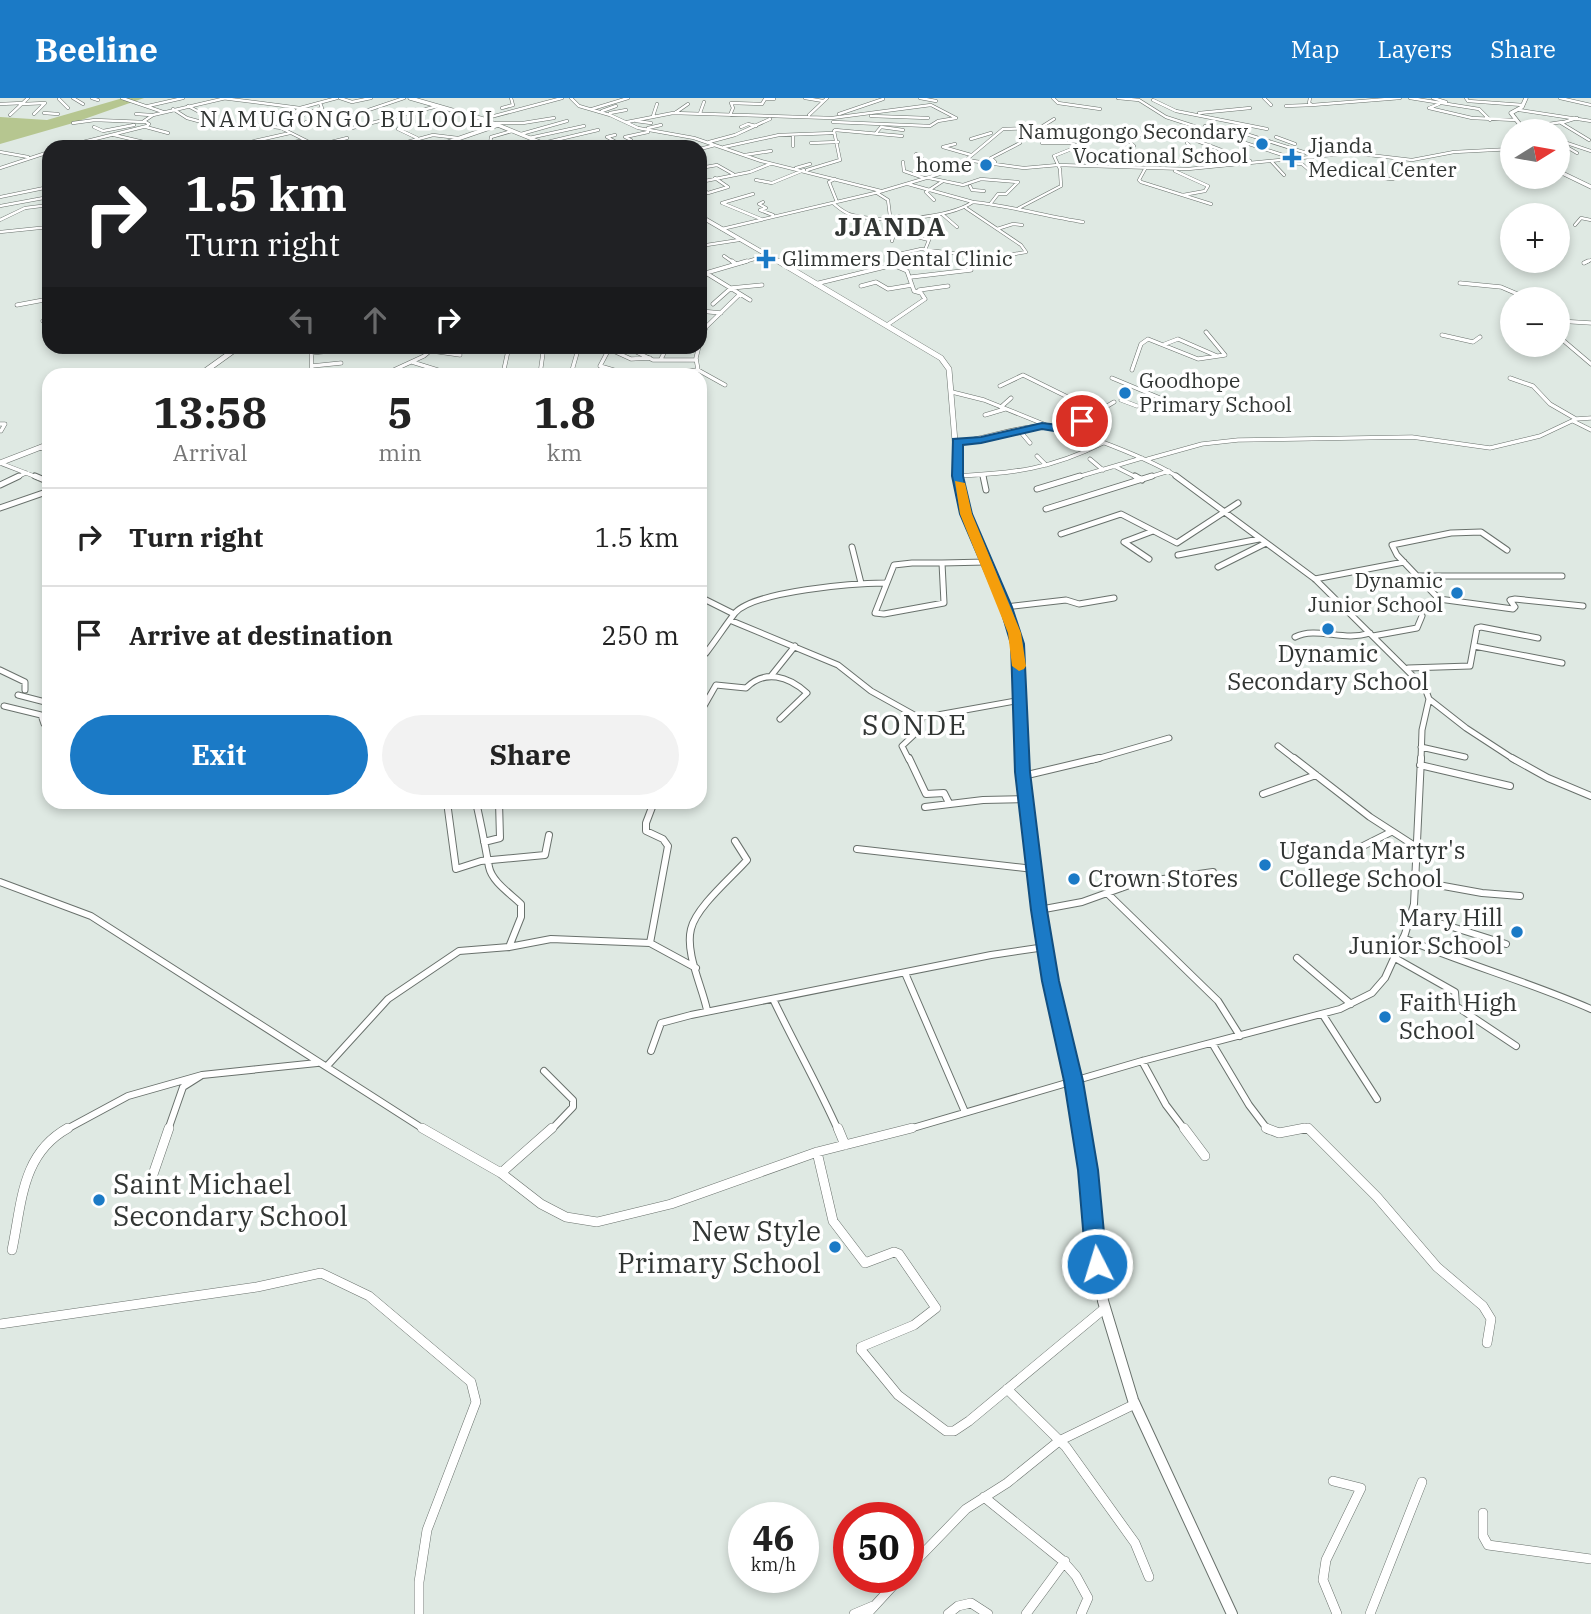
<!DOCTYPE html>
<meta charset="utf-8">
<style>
body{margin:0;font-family:"IBM Plex Serif",serif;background:#f2f2f2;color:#222;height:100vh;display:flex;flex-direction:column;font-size:26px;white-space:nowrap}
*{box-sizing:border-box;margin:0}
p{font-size:23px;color:#767676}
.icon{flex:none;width:38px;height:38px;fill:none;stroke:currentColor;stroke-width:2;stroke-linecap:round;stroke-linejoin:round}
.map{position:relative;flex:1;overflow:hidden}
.sheet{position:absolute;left:42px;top:270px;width:665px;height:441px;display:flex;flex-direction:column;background:#fff;border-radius:21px;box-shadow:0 4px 10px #0003}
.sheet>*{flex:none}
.banner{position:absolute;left:42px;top:42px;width:665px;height:214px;border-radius:21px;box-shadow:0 4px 10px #0003;background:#202124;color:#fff;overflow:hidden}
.needle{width:46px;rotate:79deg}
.fabs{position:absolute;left:1500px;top:21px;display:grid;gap:14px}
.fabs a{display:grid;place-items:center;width:70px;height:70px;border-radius:50%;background:#fff;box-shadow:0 4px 10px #0003;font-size:35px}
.speed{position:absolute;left:728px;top:1404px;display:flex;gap:14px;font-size:35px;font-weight:700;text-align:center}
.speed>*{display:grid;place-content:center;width:91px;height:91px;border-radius:50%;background:#fff;box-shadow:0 4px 10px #0003;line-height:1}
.speed small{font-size:18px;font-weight:400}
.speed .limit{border:10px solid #d22;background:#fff;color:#111}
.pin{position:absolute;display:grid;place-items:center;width:60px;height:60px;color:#fff;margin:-30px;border:4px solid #fff;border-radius:50%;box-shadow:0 2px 7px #0007}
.me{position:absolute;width:77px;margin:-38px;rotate:355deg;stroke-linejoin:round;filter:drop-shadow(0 0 5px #0008)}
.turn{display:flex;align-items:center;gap:24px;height:147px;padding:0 28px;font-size:32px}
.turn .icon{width:91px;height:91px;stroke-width:2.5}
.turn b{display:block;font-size:49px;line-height:60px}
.lanes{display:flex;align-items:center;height:66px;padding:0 28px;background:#0003;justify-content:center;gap:35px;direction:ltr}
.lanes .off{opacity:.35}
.eta{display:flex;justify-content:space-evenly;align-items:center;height:119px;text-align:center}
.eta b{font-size:42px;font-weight:700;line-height:49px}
.action{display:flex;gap:14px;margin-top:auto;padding:14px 28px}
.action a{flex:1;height:80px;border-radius:42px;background:#1b7ac6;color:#fff;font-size:28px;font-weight:700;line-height:80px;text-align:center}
.action a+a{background:#f2f2f2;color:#222}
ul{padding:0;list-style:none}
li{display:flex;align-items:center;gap:21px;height:98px;padding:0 28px;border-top:2px solid #e0e0e0}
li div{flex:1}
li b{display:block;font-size:26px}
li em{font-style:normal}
header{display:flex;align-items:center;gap:42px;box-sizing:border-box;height:98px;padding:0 35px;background:#1b7ac6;color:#fff}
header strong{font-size:33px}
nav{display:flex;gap:38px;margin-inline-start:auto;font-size:24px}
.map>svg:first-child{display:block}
.green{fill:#b6c690}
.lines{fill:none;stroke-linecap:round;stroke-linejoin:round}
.street-far4-casing{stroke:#69716c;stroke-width:3.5}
.street-far3-casing{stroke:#69716c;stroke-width:4.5}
.street-far2-casing{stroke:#69716c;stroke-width:7}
.street-far1-casing{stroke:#69716c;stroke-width:8}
.street-casing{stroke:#69716c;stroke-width:10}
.secondary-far4-casing{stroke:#69716c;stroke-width:4.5}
.secondary-far3-casing{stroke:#69716c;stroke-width:6}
.secondary-far2-casing{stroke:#69716c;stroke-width:8}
.secondary-far1-casing{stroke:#69716c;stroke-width:10}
.secondary-casing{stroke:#69716c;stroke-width:12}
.street-far4{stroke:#fff;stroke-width:2.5}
.street-far3{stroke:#fff;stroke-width:3.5}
.street-far2{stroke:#fff;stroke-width:5}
.street-far1{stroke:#fff;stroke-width:6}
.street{stroke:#fff;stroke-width:9}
.secondary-far4{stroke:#fff;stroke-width:3.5}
.secondary-far3{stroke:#fff;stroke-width:5}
.secondary-far2{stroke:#fff;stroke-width:6}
.secondary-far1{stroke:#fff;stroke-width:9}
.secondary{stroke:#fff;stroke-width:10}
.route{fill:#1b7ac6;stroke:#124f81;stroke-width:2}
.slow{fill:#f59e0b}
.poi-dot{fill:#1b7ac6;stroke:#fff;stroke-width:2.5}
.labels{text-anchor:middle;stroke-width:7;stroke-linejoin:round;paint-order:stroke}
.far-poi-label{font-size:21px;fill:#313533;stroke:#fff;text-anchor:end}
.far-quarter-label{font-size:23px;letter-spacing:2px;fill:#313533;stroke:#fff}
.poi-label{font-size:24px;fill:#313533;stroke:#fff;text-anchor:start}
.far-district-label{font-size:26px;font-weight:bold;letter-spacing:2px;fill:#313533;stroke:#fff}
.quarter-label{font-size:28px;letter-spacing:2px;fill:#313533;stroke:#fff}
.near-poi-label{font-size:28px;fill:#313533;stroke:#fff;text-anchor:start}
</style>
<header>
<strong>Beeline</strong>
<nav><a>Map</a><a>Layers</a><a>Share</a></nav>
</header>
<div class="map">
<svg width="1591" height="1516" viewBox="0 0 1591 1516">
<rect width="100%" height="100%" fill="#dfe9e3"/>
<path class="green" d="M123,0h21l-71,25 -73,21v-27l47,3z"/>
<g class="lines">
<defs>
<path id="street-far4" d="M73,0l10,6
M92,0l6,2
M122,0l41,14
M222,0l78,10
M340,0l12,4 19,-4
M571,0l8,8 31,9 28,13 56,10 67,23 120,30
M805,0l18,3
M920,0l16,3
M1053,0l5,5 42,6
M1118,0l21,2 27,17 40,13 -27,4 71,27
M1264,0l7,7
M1310,0l-1,5 3,2 88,-7
M1410,0l69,11 11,11
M1433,0l13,4
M1466,0l2,3 55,4
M1560,0l31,7
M59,1l9,9
M1153,2l23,11 91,18
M0,6l23,-1
M23,6l22,-1 -11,11
M1439,6l-10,4 43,10 44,2
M148,8l35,-8
M188,8l15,8
M1286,8l26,-1
M502,10l11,-3 -2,-7
M173,11l14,9 33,9
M592,11l36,-11
M1519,12l72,11
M602,13l14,-5
M44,15l14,1
M610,15l16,-3
M675,15l13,-9
M700,15l4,-11
M1199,15l51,-5
M136,16l15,1
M839,16l44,-15
M10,17l18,-17
M730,17l3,-7 -2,-5 31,1 3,-5h9
M809,17l18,-17
M300,18l22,-8 -2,-5
M653,18l4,-12
M871,18l57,2
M1577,20l-16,5 28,17
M483,21l79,-21
M636,23l15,2
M306,24l15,4 83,-28
M627,24l46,-9 159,5 99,-13 25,13
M833,24l97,4 8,-5 18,-3
M73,25l22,-3 49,2
M494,25h29l31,-5
M248,26l34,4
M401,28l-3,3 19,9
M1205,28l44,9 64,20
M1535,28l27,-4
M94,29l9,4 31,-6
M146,29l22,6
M741,29l7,-3 8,2
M352,30l86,-22
M648,30l13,-3
M1038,31l16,-10
M835,32l67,6
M876,35l5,-6 22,3
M521,36l46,-13
M114,37l51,12
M793,37v11
M1227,39l62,20
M1276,39l19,7
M529,40l55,-12
M971,41l20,-6
M631,42l-6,-3 23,-5
M1558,42l33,11
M448,44l18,4
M709,44l26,-7 35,-16
M543,45l55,-13
M592,45l16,2
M811,45l27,-1
M1187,45l9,9 33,12
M490,46l1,-7 21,-6
M955,46l-12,3 28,8
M315,48l32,-8
M571,48l7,1
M1134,48l-10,-10 55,-3
M1565,48l12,7
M63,49l84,-21 2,-2 -5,-3 9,-6 73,-17
M228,49l62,-14
M270,49l34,-7
M319,49l-36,-18 -1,-6 18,-15 37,-10
M370,49h10
M389,49l44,-12 25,3
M503,49l21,-2
M522,49l18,-5
M611,49l-4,-3 9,-2 -9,-5 8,-2
M724,49l55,-12 54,-2
M700,51l15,-4
M0,54l28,5
M916,56l14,11 18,5
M745,57l26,-4
M966,62l37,-31 37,-1
M1271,63l13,14
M903,64l1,9 20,7
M995,64l-4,-4 29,-15
M1290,65l12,1 14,12
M0,70l49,-16
M700,70l17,-3 16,9
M796,70l14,-4
M1145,71l-6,11 2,2 70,22
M1359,71l6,8 28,2 7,-20
M807,72l33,-10 -6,-29
M1175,73l33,15 -3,5 -22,4
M929,80l34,7 18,-6 37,3
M835,81l-6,3 8,20
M756,82l16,3 32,-13
M700,84l50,-10 20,-8
M970,88l2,4 12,1
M700,90l8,5 20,-6 -13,-9
M877,95l11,7 2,16
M753,96l-31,9 39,16
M0,99l49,-10
M934,102l-8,-8 17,-11
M763,104l-4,2 7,4 -6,2 13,5
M973,104c38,4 72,14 110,20
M833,105c6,5 11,10 19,12 30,8 95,4 121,-13l-65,-18
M991,105l7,-9h8l12,-12
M0,108l49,-9
M1019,110l42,-22 -1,-17 -6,-13 25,-10 -9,-3h-28
M942,116l15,13
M0,122l25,-12 24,-3
M1575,127l6,-7 10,2
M722,131l157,-37 64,-19 23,-13 58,8 34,-3 130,4 164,-16 60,7 42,-8 58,-3
M997,131l16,-5 9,1
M0,134l49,-5
M897,134l32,8 -4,10
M892,143l7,-25
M700,148l39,-6
M724,158l10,7
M741,165l24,-7
M892,165l-2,-7 31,-7 70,9 35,-6 -5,-7 -55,-37
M1584,165l7,-3"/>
<path id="street-far3" d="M732,163l4,3
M747,163l-41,12 44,27
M892,163l1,4
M1584,165l4,-2
M911,179l60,-7
M1460,185l41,4 28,12
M815,186l78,-19 14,6 7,20 7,2 4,6 -38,26
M861,188l15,-4 12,7 24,-4
M919,192l29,-4
M713,206l18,-16 31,-3
M17,207l32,-6
M700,213l21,2
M49,219l-6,4 6,5
M1558,223l33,2
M1442,237l31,7 7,-5
M1558,238l33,28
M700,246l6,-17 34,-33
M1165,246l13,-5 39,17
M311,248l1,28
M624,248l29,14h43
M650,248l14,7 -3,6
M699,248l-3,12 2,12 27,15
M432,253l28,4
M311,255l29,-3
M412,264l32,10
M312,268l29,-3
M1132,272l9,-26 7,-5 50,20 27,-4 -19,-23
M385,276l39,-18 12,-10
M503,276l6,-28
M540,276l4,-28
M571,276l8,-28
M627,276l-27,-8 9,-17 22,10 19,-1
M659,276l39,-4
M1112,280l48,20
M1510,280l23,8 17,18 26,15
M1000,288l23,-11 73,36
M952,294l32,8 62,25
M1121,302l16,6
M1001,309l10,-9
M985,317l20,-6
M1573,323l18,9
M0,326h5l-4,7
M1060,331l22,-8 32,-19
M1019,332l11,13
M957,344c29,-3 56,-15 85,-16 25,-1 115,36 137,52
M38,350l11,1
M1037,358l9,9
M1090,361l13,11
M1148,361l54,-15 36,-4 174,-3 78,11 50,-12 36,-17 15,-1
M0,365l39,15
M1116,369l22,11
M983,377l1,3
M958,378c57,-3 93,-7 145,-33
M15,380l11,-5
M1074,380l68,-20
M1146,380l23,-7"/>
<path id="street-far2" d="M35,378l14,6
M983,378l3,14
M1135,378l7,4
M1176,378l139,103 110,109 4,11 -7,31 -1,30
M0,387l19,-9
M1037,391l43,-13
M0,410l49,-17
M1046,411l106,-33
M1061,436l60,-20 56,29 61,-40
M852,449l9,36
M1507,452l-26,-18 -30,1 -59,12 5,10 42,44 74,10 2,-2 -5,-7 5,-1 68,7
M1178,457l81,-16
M1149,461l-25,-17 29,-11
M912,465h30l2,40 -60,11 -9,-1 19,-48z
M942,465l44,-1
M1218,469l48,-24
M1417,478h145
M1315,481l89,-17
M700,499l34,17
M1006,509l60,-7 13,4 35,-6
M732,523l106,44 33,26 45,25h16l89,-16
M1373,538l44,-8 5,-12
M1295,539c22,-11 48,5 75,-4
M1474,548l88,17
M706,555c10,-13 19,-27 29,-40 19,-22 121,-30 150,-30
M1408,570l62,-2 7,-38 4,-1 57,11
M0,572l25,12v8
M771,578l24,-30
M18,597l31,8
M1429,601l37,29 49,32
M4,608l37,9 3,9 5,2
M700,615l16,-28 30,3c19,-19 42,-12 61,5l-27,26
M1278,648l18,14
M1421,649l44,10
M909,662l-7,-14 16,-15 4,-14
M1093,662l76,-22"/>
<path id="street-far1" d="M909,660l17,36 18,-1 5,10
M1294,660l76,59 48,31
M1512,660l36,20 43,18
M1420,667l90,21
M1023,678l76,-18
M1263,696l53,-19
M447,704l9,67 25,-8 64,-6 4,-20
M476,704c5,22 9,43 13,65 3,15 22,27 32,37v13l-12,30
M925,709l58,-7 42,-1
M484,744l16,-4 -1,-36
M857,751l177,20
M1343,758l48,-24
M1416,783l66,12 38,3
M0,784l91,34 334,214
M1107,795l111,108 22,35
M1039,812l43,-8 53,-19 78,-11
M1411,816l95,30
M1403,840c62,26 126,44 188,71
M650,845l18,-97 -5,-7 -17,-8v-8l8,-21
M1297,860l54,46
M1395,860l60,34 1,14 60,40
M905,875l60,139
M773,901c21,44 45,86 65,131
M707,912c-5,-24 -22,-57 -16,-81 5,-22 41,-52 56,-69l-12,-19
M1323,917l54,84
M1212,945l37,62 19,25
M651,953l10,-28 30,-8 300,-60 54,-8
M1142,963l24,44 19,25
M327,968l61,-67 71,-48 50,-4 42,-8 99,4 46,25
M544,973l29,29v7l-22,23
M65,1032l63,-34 74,-21
M168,1032l15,-43 19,-12 115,-12
M906,1032l236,-69 198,-52 32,-16 13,-15 20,-44 9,-30 7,-146
M1296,1032h14"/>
<path id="street" d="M422,1030l79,45 40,31 25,13 31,5 74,-18 146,-52 95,-24
M838,1030l7,17
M1184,1030l21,28
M1266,1030l13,5 26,-5
M1308,1030l69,69 60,70 46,39 8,13 -4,24
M817,1054l16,69 32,42 29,-11 5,2 37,54 -22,17 -53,22v3l37,45 48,36h8l15,-10 136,-113
M501,1075l51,-45
M149,1088l20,-58
M12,1152c10,-47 9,-96 56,-122
M0,1226l257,-37 64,-14 48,23 102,86 5,20 -49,128 -8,52v32
M1007,1291l59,58 69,96 14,34
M1333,1383l28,7 -35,72 -3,20 14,34
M984,1399l78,63 14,16 12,22 -7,16
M1483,1415v23l5,9 103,14
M908,1471l58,-60 41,-26 52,-42 76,-37
M854,1516l19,-8
M867,1516l34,-37
M948,1516l10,-8 13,-3 17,11
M1026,1516l39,-53
M1370,1516l52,-132"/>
<path id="secondary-far4" d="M410,0l73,21 69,28
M1525,33l-14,-18 11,-6 4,-9
M434,49l64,-22
M1558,73l33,16
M700,118l81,47"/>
<path id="secondary-far3" d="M778,163l163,97 8,11 9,109
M201,276l39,-28
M0,365l49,-19"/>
<path id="secondary-far2" d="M958,378l8,39 40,92 11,37 5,116"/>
<path id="secondary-far1" d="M1021,660l18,152 43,220"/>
<path id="secondary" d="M1081,1030l22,173 30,99 99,214"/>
</defs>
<use href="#street-far4" class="street-far4-casing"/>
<use href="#street-far3" class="street-far3-casing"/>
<use href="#street-far2" class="street-far2-casing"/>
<use href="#street-far1" class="street-far1-casing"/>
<use href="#street" class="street-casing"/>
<use href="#secondary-far4" class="secondary-far4-casing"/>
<use href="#secondary-far3" class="secondary-far3-casing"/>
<use href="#secondary-far2" class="secondary-far2-casing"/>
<use href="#secondary-far1" class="secondary-far1-casing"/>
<use href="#secondary" class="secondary-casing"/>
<use href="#street-far4" class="street-far4"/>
<use href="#street-far3" class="street-far3"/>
<use href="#street-far2" class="street-far2"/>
<use href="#street-far1" class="street-far1"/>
<use href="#street" class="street"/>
<use href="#secondary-far4" class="secondary-far4"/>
<use href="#secondary-far3" class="secondary-far3"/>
<use href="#secondary-far2" class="secondary-far2"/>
<use href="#secondary-far1" class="secondary-far1"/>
<use href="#secondary" class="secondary"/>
</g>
<path class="route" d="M1082,319l4,1v5l-26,9 -18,-3 -61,14 -18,2v31l9,38 40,93 12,37 6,128 17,138 12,71 24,100 15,89 9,94 -3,8 -7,2 -8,-2 -3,-8 -8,-94 -14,-89 -22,-100 -11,-71 -16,-138 -4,-128 -11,-37 -40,-93 -8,-38 1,-37 28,-2 61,-14 17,2z"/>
<path class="slow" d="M955,383l10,2 7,31 49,119 5,33 -2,3 -5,2 -7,-5 -4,-33 -48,-119z"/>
<g class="poi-dot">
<circle cx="1262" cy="46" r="7"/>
<path d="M1288.5 49.5h7v7h7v7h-7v7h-7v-7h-7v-7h7z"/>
<circle cx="986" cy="67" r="7"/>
<path d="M762.5 150.5h7v7h7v7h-7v7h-7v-7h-7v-7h7z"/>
<circle cx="1125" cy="295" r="7"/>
<circle cx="1457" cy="495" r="7"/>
<circle cx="1328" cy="531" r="7"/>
<circle cx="1265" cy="767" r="7"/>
<circle cx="1074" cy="781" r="7"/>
<circle cx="1517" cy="834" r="7"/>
<circle cx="1385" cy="919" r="7"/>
<circle cx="99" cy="1102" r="7"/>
<circle cx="835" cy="1149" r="7"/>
</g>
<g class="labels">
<g class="far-poi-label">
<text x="1248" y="41">Namugongo Secondary<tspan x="1248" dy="24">Vocational School</tspan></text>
<text x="1308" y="55" text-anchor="start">Jjanda<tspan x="1308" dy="24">Medical Center</tspan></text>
<text x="972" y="74">home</text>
<text x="782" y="168" text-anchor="start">Glimmers Dental Clinic</text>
<text x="1139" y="290" text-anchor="start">Goodhope<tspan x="1139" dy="24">Primary School</tspan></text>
<text x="1443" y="490">Dynamic<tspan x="1443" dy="24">Junior School</tspan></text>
</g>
<g class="far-quarter-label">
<text x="347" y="29">NAMUGONGO BULOOLI</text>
</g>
<g class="poi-label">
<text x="1328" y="564" text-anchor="middle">Dynamic<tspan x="1328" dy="28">Secondary School</tspan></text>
<text x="1279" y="761">Uganda Martyr's<tspan x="1279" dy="28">College School</tspan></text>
<text x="1088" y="789">Crown Stores</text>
<text x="1503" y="828" text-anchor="end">Mary Hill<tspan x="1503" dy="28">Junior School</tspan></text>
<text x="1399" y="913">Faith High<tspan x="1399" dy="28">School</tspan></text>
</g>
<g class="far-district-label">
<text x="891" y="138">JJANDA</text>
</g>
<g class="quarter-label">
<text x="915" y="637">SONDE</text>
</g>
<g class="near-poi-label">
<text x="113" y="1096">Saint Michael<tspan x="113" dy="32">Secondary School</tspan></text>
<text x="821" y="1143" text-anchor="end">New Style<tspan x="821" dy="32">Primary School</tspan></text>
</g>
</g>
</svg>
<div class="fabs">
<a><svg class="needle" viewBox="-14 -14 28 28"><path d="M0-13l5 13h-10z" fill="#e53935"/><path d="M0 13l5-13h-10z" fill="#767676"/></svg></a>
<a>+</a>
<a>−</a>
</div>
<div class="speed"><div>46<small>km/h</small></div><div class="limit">50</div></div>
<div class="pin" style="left:1082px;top:323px;background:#d93025"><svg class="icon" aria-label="arrive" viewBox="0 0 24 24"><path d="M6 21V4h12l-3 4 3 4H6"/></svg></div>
<svg class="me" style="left:1097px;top:1166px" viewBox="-20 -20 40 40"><circle r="17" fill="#1b7ac6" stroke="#fff" stroke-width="3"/><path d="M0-11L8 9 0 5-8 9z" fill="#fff"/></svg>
<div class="banner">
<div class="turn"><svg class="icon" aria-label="right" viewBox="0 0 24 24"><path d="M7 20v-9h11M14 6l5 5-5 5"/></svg><div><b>1.5 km</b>Turn right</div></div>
<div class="lanes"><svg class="icon off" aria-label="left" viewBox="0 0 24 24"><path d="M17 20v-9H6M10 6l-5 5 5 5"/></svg><svg class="icon off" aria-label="ahead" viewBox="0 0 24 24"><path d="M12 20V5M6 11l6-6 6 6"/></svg><svg class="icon" aria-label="right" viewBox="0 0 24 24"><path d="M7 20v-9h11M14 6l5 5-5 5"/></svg></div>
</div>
<section class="sheet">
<div class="eta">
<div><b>13:58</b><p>Arrival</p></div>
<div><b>5</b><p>min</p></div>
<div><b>1.8</b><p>km</p></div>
</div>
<ul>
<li><svg class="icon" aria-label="right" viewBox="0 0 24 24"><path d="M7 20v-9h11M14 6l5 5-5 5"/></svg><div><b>Turn right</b></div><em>1.5 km</em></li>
<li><svg class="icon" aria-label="arrive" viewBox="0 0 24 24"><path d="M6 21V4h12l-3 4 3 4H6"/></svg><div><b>Arrive at destination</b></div><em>250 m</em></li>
</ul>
<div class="action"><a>Exit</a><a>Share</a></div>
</section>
</div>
